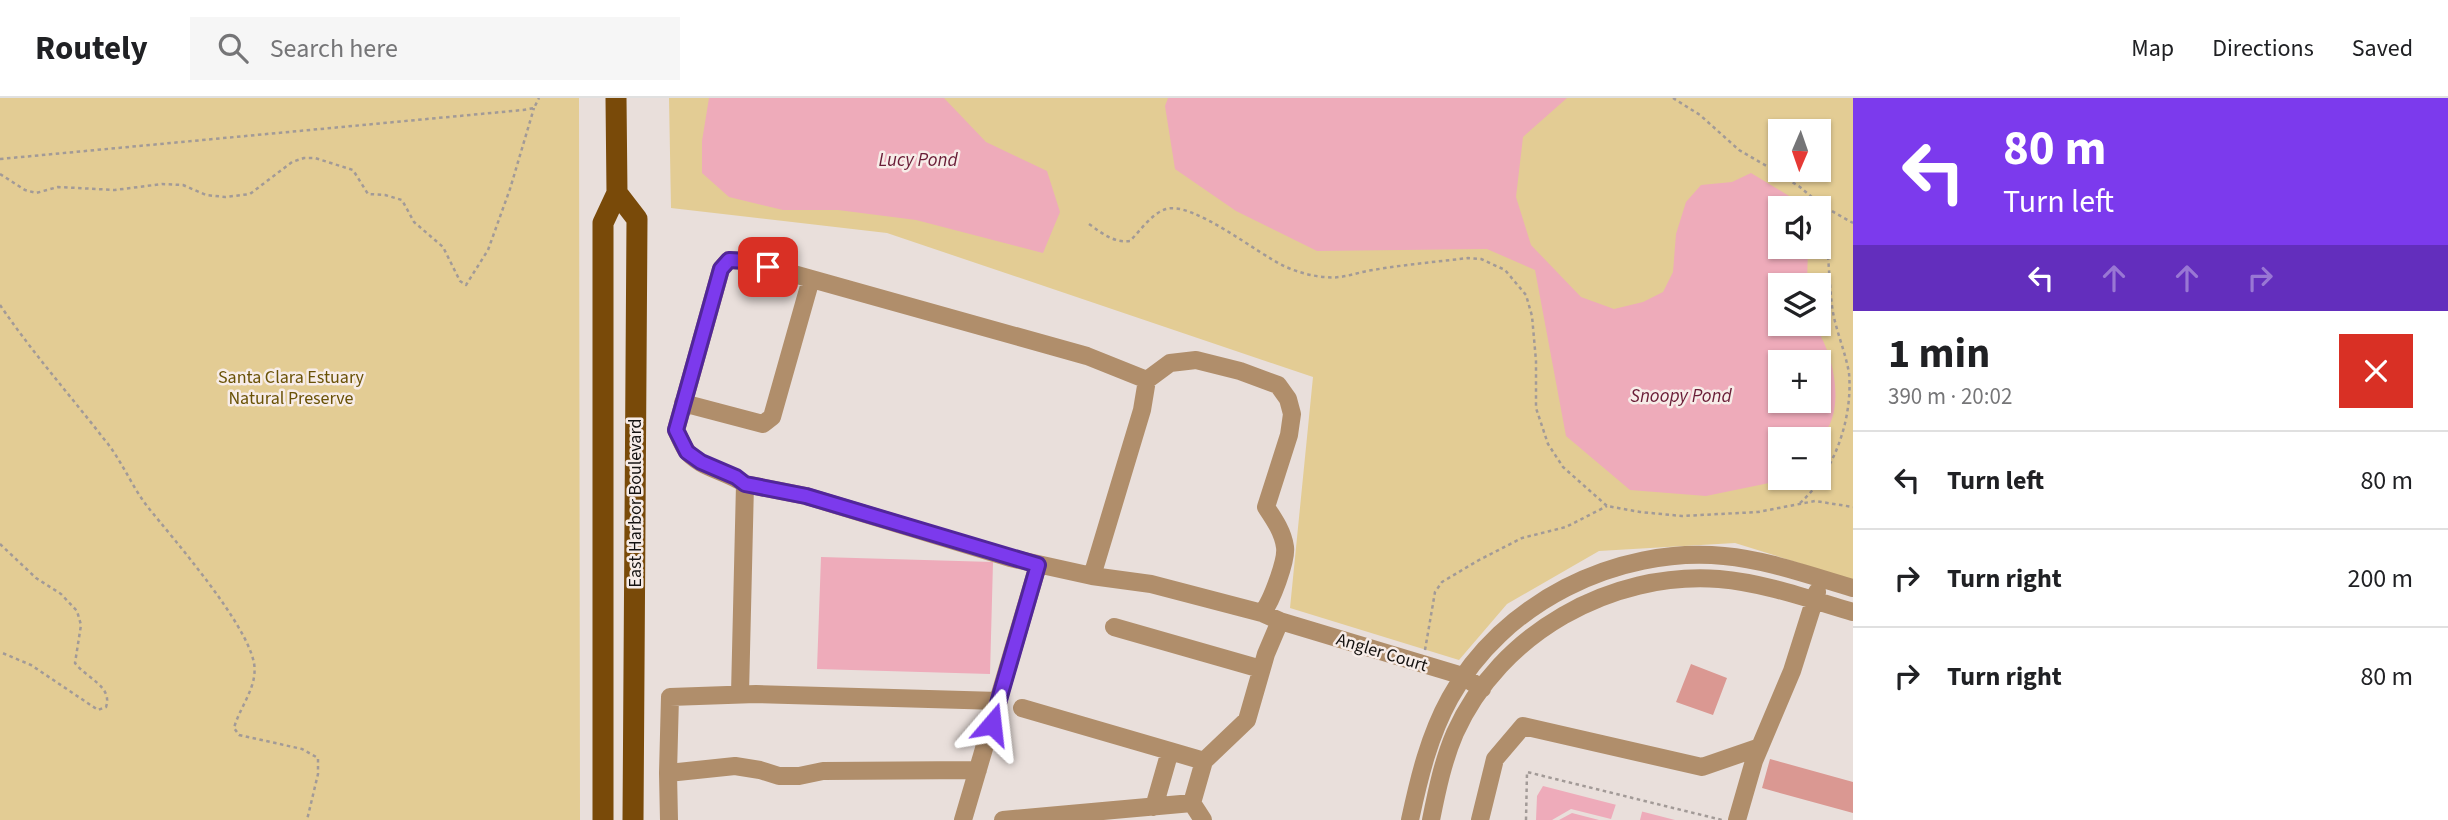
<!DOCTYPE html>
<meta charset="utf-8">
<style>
body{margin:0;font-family:"Source Sans 3",sans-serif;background:#f6f6f6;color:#202124;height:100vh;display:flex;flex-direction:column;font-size:26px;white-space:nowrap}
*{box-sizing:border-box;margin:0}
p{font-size:23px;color:#757577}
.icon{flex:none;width:38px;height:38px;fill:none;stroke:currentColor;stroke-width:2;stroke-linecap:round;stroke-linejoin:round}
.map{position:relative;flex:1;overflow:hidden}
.drawer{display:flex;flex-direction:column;background:#fff;width:595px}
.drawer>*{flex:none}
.banner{background:#7c3aed;color:#fff;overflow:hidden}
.needle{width:46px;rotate:182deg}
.buttons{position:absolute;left:1768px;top:21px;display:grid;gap:14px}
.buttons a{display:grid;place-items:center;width:63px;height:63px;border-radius:0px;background:#fff;box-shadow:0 2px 5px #0004;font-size:35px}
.pin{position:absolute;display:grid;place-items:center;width:60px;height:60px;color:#fff;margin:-30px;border-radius:14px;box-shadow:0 4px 10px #0006}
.me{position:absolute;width:77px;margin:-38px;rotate:17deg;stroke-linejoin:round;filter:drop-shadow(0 0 5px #0008)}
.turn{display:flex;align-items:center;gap:24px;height:147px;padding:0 35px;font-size:32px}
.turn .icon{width:91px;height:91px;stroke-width:2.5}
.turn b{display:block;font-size:49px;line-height:60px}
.lanes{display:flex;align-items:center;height:66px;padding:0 35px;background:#0003;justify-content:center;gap:35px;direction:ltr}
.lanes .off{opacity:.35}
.round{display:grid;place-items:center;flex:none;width:74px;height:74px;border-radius:0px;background:#f6f6f6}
.headline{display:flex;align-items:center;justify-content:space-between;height:119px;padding:0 35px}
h1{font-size:42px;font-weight:700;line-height:52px}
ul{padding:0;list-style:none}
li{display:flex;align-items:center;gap:21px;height:98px;padding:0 35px;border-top:2px solid #e0e0e0}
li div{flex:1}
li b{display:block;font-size:26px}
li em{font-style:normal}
header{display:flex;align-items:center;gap:42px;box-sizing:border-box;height:98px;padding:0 35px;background:#fff;border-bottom:2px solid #e0e0e0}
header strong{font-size:33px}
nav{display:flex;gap:38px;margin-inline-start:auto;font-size:24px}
.search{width:490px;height:63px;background:#f6f6f6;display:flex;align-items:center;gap:18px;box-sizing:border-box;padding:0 24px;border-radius:0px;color:#757577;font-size:26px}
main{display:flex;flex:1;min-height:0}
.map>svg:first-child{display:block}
.green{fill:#e3cc94;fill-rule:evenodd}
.water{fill:#eeabba;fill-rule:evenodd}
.pier{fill:#e9dfdb}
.building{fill:#da9892}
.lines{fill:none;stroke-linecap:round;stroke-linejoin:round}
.path{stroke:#a29a97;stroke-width:2.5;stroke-dasharray:3.5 3.5;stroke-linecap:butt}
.minor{stroke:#b08e6b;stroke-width:18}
.major{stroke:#794a09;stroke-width:21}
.route-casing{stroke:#51269a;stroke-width:18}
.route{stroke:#7c3aed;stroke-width:12}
.labels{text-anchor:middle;stroke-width:5;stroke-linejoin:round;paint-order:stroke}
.park-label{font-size:18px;fill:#695106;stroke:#f7ece8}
.street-label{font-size:18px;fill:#14110f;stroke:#f7ece8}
.water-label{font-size:19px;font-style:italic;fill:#691c36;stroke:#f7ece8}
</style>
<header>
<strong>Routely</strong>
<div class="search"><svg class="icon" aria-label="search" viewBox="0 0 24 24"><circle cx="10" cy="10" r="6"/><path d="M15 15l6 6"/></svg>Search here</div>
<nav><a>Map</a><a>Directions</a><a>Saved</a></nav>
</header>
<main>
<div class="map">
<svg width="1853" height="722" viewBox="0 0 1853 722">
<rect width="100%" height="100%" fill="#e9dfdb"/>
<path class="green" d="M0,0h579l1,722h-580z
M669,0h1184v482l-118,-37 -136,8 -92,53 -48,56 -169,-52 23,-231 -426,-144 -216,-25zM1780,33h38v39h-38zM1780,110h38v39h-38zM1780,187h38v39h-38zM1780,264h38v39h-38zM1780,341h38v39h-38z"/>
<path class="water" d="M709,0h235l42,44 61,29 13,41 -17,41 -127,-33 -78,-10h-55l-54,-13 -27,-24v-32z
M1168,0h399l-44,39 -7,60 15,48 50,52 33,12 29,-7 20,-10 10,-20 3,-38 10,-32 15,-17 31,-3 19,-9 58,35h-29v39h28l-1,38h-27v39h33c18,23 30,71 17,100 -3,6 -8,12 -12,19v-4h-38v39h14l-88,18 -76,-6 -64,-54 -31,-166 -48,-21 -170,2 -81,-40 -61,-42 -10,-63zM1780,264h38v39h-38z
M821,459l172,5 -3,112 -173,-5z
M1543,688l132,34h-139l1,-24z"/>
<path class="pier" d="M1617,703l26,7 -3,12h-41l-27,-7 -13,7h-7l19,-11 40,10z"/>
<path class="building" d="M1691,566l36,14 -14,37 -37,-13z
M1770,661l83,23v31l-91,-25z"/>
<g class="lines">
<path class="path" d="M1673,0l27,17 39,35 31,18 30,19 21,18 32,18
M0,61l523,-49 11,-2 5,-10
M0,76l25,16 11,3 22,-6 57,3 47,-6 21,1 23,10 19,2 25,-3 42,-32 12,-4h11l38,12 15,24 17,1 17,5 12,22 29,25 17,34 6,4 22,-35 22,-61 24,-81
M1089,126c14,10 25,19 41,17 11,-11 21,-27 36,-32 27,-8 92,45 118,57 13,6 27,10 41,11 15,2 28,-3 42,-6 33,-6 68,-9 101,-13l13,1 24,11 21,25 6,21 4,45v47l12,36 15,23 44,39 33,6 42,4 76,-4 57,-11 38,6
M0,207c32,47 69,89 104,134 17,20 27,46 43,67 28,35 99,116 107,157 4,24 -14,43 -20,65l5,7 63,14 16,9v16l-11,46
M1800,405c34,-30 53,-84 49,-130 -4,-23 -14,-44 -17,-67 -4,-33 -3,-68 -11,-101
M0,446l36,34 25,16 16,17 4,14 -6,38c11,15 38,23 31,44l-8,3 -67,-45 -31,-13
M1425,552l10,-58 7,-10 37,-22 43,-22 44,-11 41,-21
M1526,722l1,-48 195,48"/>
<path class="minor" d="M683,305l80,21 9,-7 39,-138
M745,386l61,12 204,62 82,18 59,8 111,29 18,8 183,55 19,13
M1092,478l50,-166 5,-30
M1114,529l147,42
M740,596l5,-210c-18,-13 -46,-16 -59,-34 -4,-6 -7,-14 -10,-20l45,-161 8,-9 18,1 340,95 60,24 23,-17 26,-3 44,11 38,14 10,14 4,15 -3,21 -23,72c8,12 17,25 19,40 2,13 -14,56 -23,66
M1022,610l182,53
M668,675l2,-76 86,-3 243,7
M1154,709l16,-56
M669,722l-1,-47 67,-7 25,4 19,6h20l24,-5 155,-1
M963,722l75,-255
M1003,722l189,-17
M1203,722l-11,-17 12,-42 43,-41 19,-66 14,-33
M1410,722c9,-42 19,-84 40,-122 52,-95 166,-152 274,-142 44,4 87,20 129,32
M1431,722c6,-30 12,-59 24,-87 45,-100 156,-162 264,-154 46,4 90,20 134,33
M1480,722l15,-61 28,-33 179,41 58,-20
M1737,722l17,-59 38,-90 25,-79"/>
<path class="major" d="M617,95l20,26 -4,601
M603,722v-597l14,-30 -1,-95"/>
</g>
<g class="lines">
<defs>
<path id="route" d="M768,169l-21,-6 -18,-1 -8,9 -45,161 11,22 14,10 35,15 9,7 61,12 232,69 -46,159"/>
</defs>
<use href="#route" class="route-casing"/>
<use href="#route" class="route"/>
</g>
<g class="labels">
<g class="park-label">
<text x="291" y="285">Santa Clara Estuary<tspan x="291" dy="21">Natural Preserve</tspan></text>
</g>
<g class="street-label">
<text transform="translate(635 405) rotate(-90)" y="6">East Harbor Boulevard</text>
<text transform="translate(1382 554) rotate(17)" y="6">Angler Court</text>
</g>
<g class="water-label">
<text x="918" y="68">Lucy Pond</text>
<text x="1681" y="304">Snoopy Pond</text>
</g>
</g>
</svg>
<div class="buttons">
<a><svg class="needle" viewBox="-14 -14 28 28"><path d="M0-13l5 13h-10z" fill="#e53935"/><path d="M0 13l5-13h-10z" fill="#757577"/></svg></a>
<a><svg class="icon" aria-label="sound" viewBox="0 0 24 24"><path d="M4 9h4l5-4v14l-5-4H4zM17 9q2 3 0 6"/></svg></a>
<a><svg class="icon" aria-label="layers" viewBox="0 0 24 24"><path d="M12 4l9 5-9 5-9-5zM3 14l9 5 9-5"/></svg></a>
<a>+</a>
<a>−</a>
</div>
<div class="pin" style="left:768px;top:169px;background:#d93025"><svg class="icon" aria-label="arrive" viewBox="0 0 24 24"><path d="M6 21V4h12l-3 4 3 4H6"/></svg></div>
<svg class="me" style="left:992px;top:626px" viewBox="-20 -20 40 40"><path d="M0-17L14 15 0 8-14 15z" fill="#7c3aed" stroke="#fff" stroke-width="4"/></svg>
</div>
<section class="drawer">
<div class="banner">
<div class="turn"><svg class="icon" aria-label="left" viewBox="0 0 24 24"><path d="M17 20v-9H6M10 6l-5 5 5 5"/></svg><div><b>80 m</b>Turn left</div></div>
<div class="lanes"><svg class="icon" aria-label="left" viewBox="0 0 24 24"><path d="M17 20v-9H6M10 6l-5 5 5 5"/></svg><svg class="icon off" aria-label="ahead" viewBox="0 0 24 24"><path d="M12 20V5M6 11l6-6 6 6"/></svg><svg class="icon off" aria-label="ahead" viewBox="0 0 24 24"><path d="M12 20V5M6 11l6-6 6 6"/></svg><svg class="icon off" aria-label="right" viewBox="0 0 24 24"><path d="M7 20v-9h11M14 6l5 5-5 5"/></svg></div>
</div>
<div class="headline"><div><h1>1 min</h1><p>390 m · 20:02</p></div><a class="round" style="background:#d93025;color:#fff"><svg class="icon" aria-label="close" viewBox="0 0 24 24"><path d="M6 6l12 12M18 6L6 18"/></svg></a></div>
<ul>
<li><svg class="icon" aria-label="left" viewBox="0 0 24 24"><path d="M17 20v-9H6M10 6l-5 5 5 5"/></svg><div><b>Turn left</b></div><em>80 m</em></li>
<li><svg class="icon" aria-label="right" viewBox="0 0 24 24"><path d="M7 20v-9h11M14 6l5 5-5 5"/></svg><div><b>Turn right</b></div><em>200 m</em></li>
<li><svg class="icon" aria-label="right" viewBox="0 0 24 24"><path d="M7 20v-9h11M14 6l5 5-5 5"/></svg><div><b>Turn right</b></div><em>80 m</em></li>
</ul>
</section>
</main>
